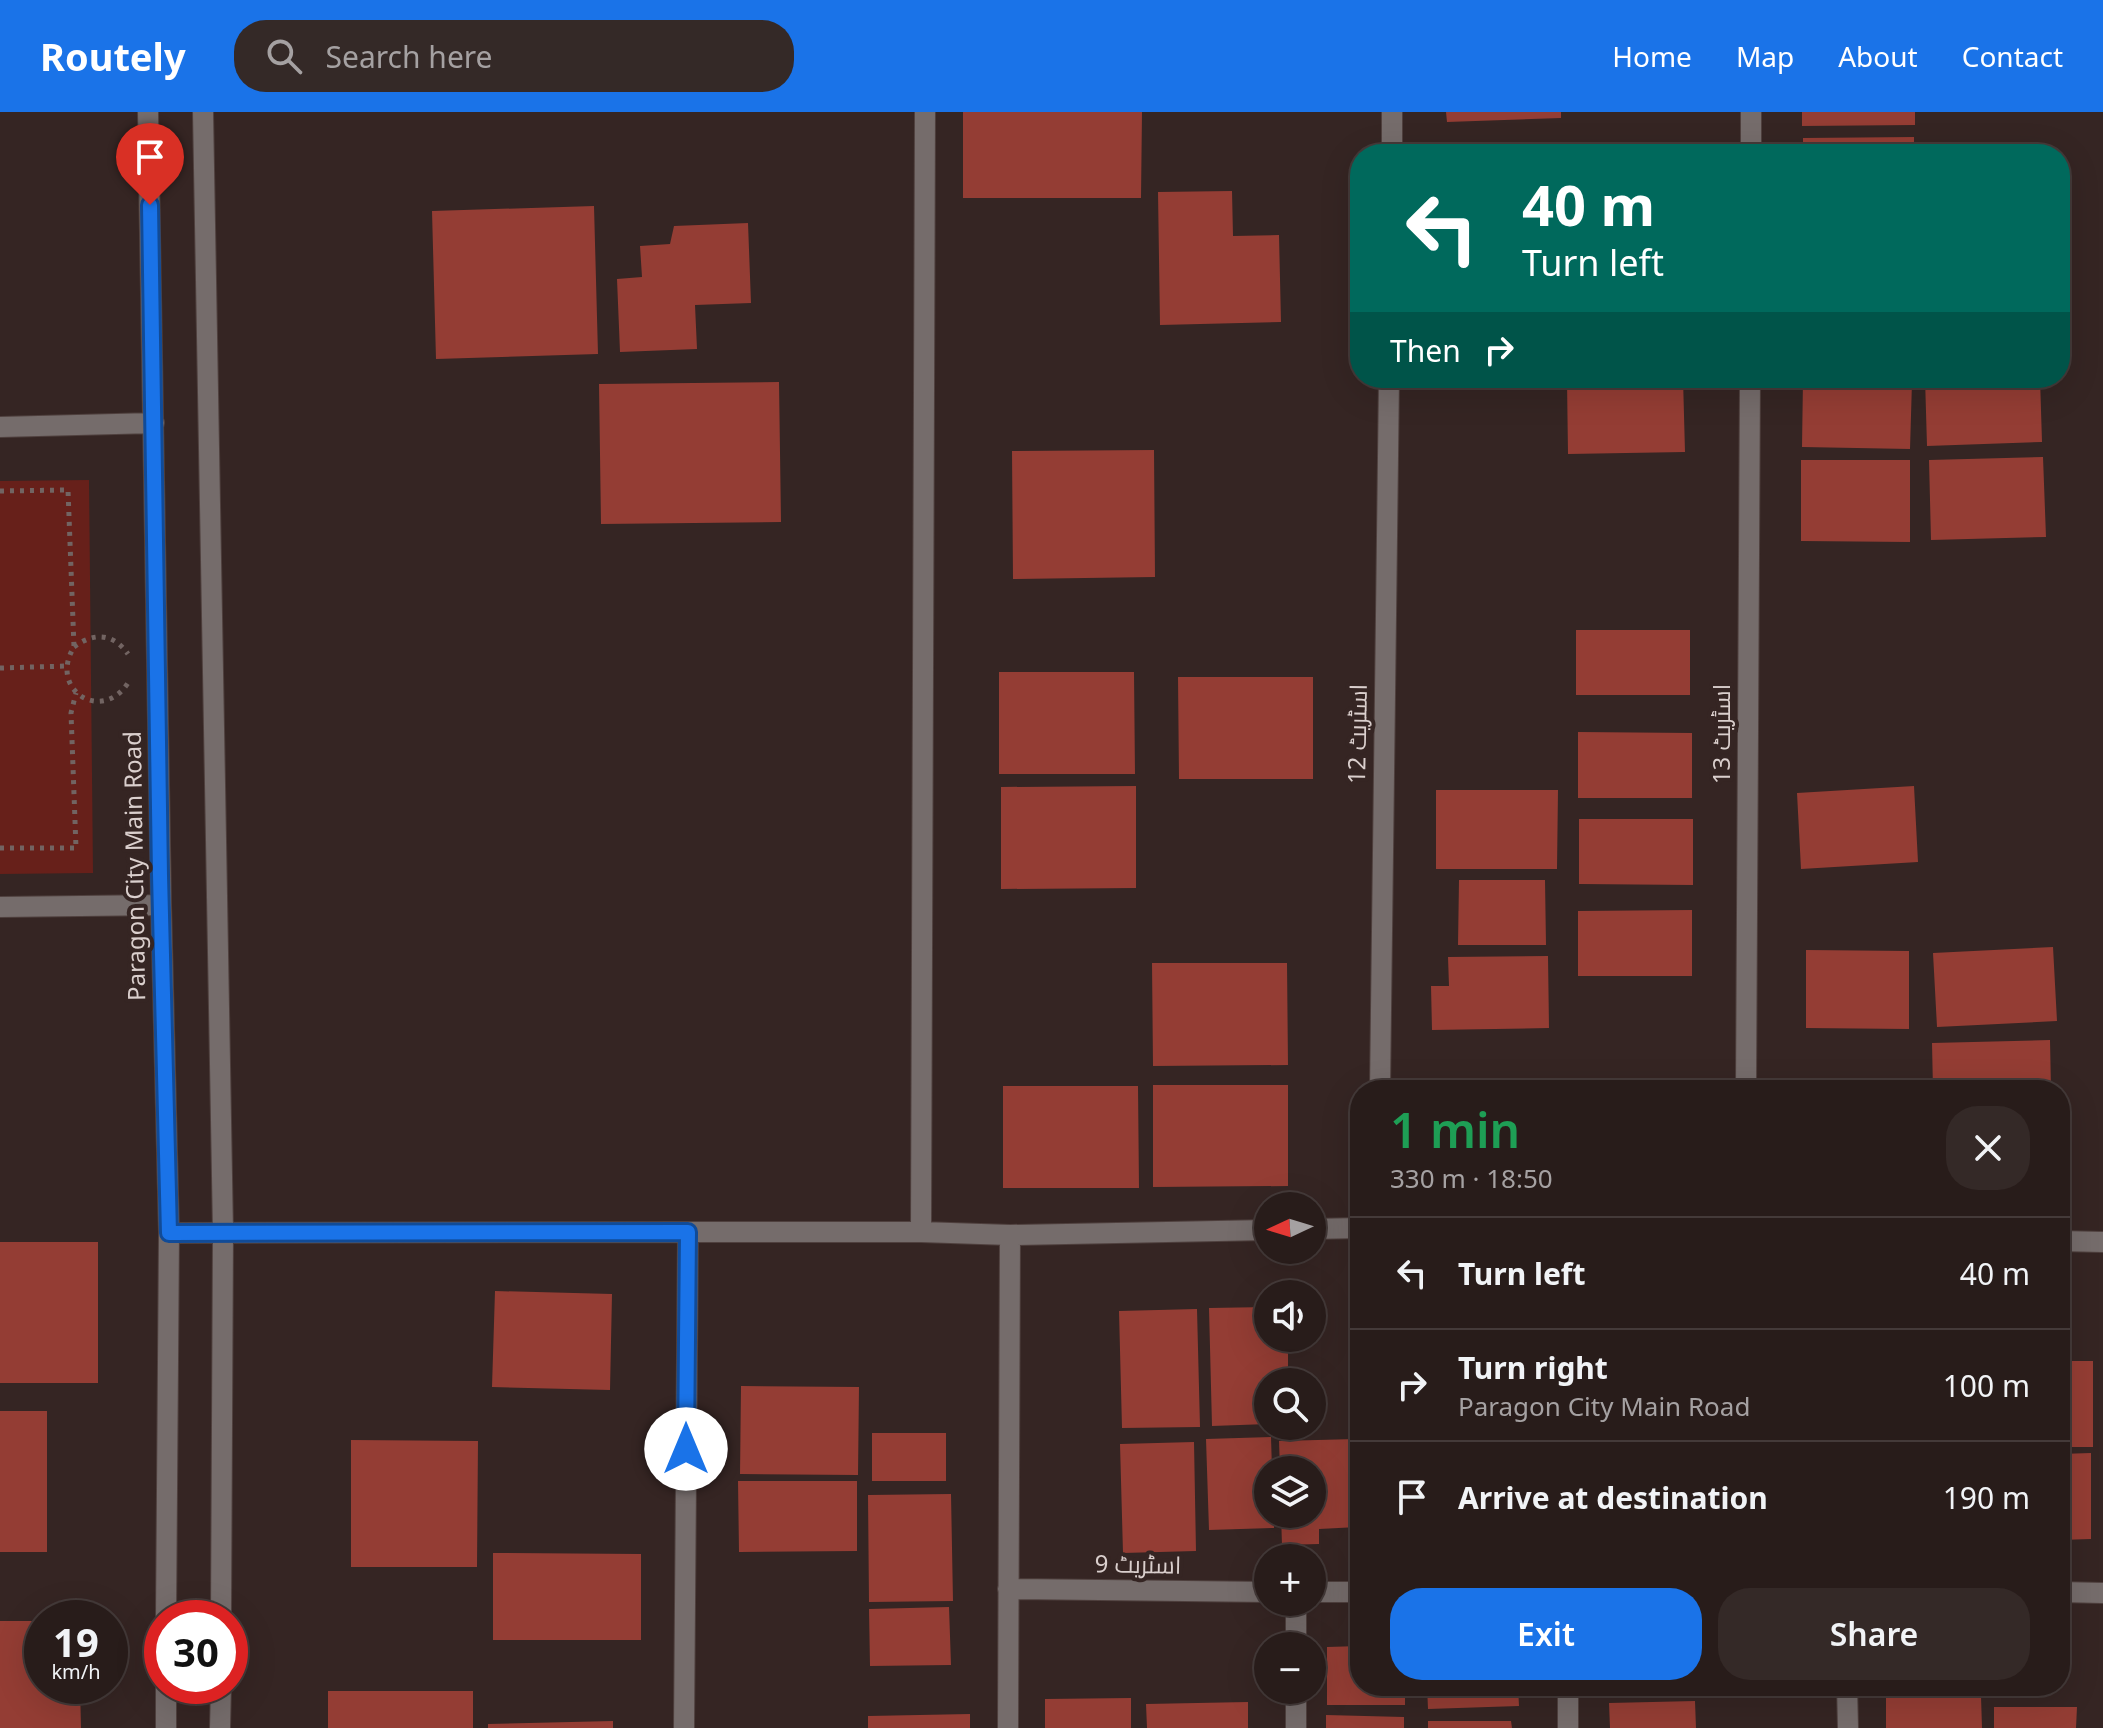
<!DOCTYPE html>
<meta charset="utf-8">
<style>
body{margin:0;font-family:"Noto Sans",Cairo,sans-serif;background:#342927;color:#f1f3f6;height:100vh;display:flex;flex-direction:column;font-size:30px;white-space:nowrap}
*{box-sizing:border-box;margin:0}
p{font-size:26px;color:#a5a1a2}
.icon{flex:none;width:44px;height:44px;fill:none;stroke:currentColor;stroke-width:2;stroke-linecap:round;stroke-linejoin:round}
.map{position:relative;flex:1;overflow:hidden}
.panel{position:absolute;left:1350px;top:968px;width:720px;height:616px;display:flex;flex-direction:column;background:#281c1a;border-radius:32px;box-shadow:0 8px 32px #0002,0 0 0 2px #443a39}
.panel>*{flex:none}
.top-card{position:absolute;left:1350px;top:32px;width:720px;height:244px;border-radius:32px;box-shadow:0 8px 32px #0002,0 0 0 2px #443a39;background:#00695c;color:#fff;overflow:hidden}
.needle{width:52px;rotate:266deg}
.tools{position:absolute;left:1254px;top:1080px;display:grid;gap:16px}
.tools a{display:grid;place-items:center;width:72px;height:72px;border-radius:50%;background:#281c1a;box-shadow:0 8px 32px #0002,0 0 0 2px #443a39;font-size:40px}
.speed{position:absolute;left:24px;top:1488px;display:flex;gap:16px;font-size:40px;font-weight:700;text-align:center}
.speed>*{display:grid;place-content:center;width:104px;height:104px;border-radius:50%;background:#281c1a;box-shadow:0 8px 32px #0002,0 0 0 2px #443a39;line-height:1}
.speed small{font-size:20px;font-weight:400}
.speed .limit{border:12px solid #d22;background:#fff;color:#111}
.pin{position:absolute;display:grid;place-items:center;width:68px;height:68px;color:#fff;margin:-82px -34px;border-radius:50% 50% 50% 0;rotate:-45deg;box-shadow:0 0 8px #0007}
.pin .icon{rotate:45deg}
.me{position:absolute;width:88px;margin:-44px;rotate:0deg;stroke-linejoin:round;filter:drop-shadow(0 0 6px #0008)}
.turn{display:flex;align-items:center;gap:28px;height:168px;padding:0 40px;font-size:36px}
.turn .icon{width:104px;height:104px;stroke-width:2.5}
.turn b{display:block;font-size:56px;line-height:68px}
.then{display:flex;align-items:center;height:76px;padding:0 40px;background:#0003;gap:16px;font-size:30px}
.round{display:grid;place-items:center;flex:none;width:84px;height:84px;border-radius:32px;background:#342927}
.head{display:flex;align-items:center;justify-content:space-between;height:136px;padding:0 40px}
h1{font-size:48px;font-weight:600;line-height:60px;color:#1e9e55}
.cta{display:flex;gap:16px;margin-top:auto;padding:16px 40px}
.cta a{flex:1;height:92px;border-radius:32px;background:#1a73e8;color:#fff;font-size:32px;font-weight:600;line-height:92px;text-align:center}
.cta a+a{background:#342927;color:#f1f3f6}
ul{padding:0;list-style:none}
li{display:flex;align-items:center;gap:24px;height:112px;padding:0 40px;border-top:2px solid #443a39}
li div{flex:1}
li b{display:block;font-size:30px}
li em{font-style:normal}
header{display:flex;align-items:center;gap:48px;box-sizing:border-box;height:112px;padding:0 40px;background:#1a73e8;color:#fff}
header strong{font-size:38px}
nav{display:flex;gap:44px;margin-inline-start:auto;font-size:28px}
.search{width:560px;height:72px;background:#342927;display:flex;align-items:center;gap:20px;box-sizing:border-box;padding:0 28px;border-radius:32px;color:#a5a1a2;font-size:30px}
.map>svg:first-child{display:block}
.green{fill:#67201a}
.building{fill:#943d34}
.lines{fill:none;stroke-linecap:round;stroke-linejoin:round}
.minor-casing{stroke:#4f403e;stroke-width:22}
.path{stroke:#726462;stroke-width:5;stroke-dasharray:4 6;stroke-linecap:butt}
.minor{stroke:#756c6b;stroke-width:20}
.route-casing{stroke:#114b97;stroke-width:20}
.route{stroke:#1a73e8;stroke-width:14}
.labels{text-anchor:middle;stroke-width:8;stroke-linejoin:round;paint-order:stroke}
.street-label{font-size:24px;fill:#dacfcd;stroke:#352523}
</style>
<header>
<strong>Routely</strong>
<div class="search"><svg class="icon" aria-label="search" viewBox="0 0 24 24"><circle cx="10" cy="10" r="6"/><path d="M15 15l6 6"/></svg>Search here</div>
<nav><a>Home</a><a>Map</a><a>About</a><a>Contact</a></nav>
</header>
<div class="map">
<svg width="2103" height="1616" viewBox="0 0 2103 1616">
<rect width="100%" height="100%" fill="#352523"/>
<path class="green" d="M89,368l4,393 -93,1v-393z"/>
<path class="building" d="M963,0h179l-1,86h-178z
M1446,0h115v6l-114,4z
M1802,0h113v13l-113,1z
M1914,25v17h-111v-16z
M1232,79l1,45 46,-1 2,87 -121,3 -2,-133z
M594,94l4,148 -162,5 -4,-148z
M748,111l3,80 -56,2 2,44 -77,3 -3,-73 25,-2 -2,-31 30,-2 4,-18z
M1683,266l2,74 -117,2 -1,-73z
M1925,266h115l2,64 -115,4z
M1803,267l109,3 -2,67 -108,-2z
M779,270l2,140 -180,2 -2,-140z
M1154,338l1,127 -142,2 -1,-128z
M2043,345l3,80 -115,3 -2,-80z
M1801,348h109v82l-109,-1z
M1576,518h114v65h-114z
M999,560h135l1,102h-136z
M1178,565h135v102h-134z
M1578,620l114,1v65h-114z
M1136,674v102l-135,1v-102z
M1914,674l4,76 -117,7 -4,-76z
M1436,678h122l-1,79h-121z
M1579,707h114v66l-114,-1z
M1459,768h86l1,65h-88z
M1692,798v66h-114v-65z
M2053,835l4,74 -120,6 -4,-74z
M1806,838l103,1v78l-103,-1z
M1548,844l1,72 -117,2 -1,-44h18l-1,-29z
M1152,851h135l1,102 -135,1z
M2050,928l1,50h-118l-1,-47z
M1153,973h135v101l-135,1z
M1003,974h135l1,102h-136z
M0,1130h98v141h-98z
M495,1179l117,3 -2,96 -118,-3z
M1268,1195v31h20v44h-20v42l-56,2 -3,-118z
M1197,1197l3,118 -78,1 -3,-117z
M2060,1249h33v86h-33z
M741,1274l118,1 -1,88 -118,-1z
M0,1299h47v141h-47z
M872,1321h74v48h-74z
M1271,1325l1,33h-4v44h6v14l-65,2 -3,-91z
M1356,1327l2,88 -39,2v15l-37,1 -1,-31h31v-44h-32l-1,-29z
M351,1328l127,1 -1,126h-126z
M1194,1330l2,109 -73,2 -3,-109z
M2091,1341v86l-31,1v-86z
M738,1369h119v70l-118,1z
M951,1382l2,107 -84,1 -1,-107z
M493,1441l148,1v86h-148z
M949,1495l2,58 -81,1 -1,-57z
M0,1509h42v65h38l1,42h-81z
M1360,1534v40h45v19h-78v-58z
M1427,1574h91l1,20 -91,3z
M328,1579h145v37h-145z
M1981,1584l1,32h-96v-31z
M1131,1586v30h-86v-29z
M1695,1589l1,27h-86l-1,-25z
M1248,1590v26h-101l-1,-24z
M1994,1595h83l-1,21h-82z
M970,1602v14h-102v-12z
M1326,1603l78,2v11h-78z
M613,1609v7h-125v-4z
M1428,1609h83l1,7h-84z"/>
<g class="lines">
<defs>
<path id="minor" d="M148,0l13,793 8,328 -3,385
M203,0l20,1120 -2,386
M1392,42v-42
M1751,42v-42
M0,315l154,-4
M0,795l161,-2
M1380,978l9,-712
M1746,978l4,-712
M1312,1117l48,-1
M921,1120l4,-1120
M169,1121l519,-1h233l89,3 258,-5
M2060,1129l43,1
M1008,1477l260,3
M1312,1480h48
M2060,1480l43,1
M1296,1534v-44
M1847,1574l1,42
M166,1616v-42
M220,1616l1,-42
M684,1616l4,-496
M1008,1616l2,-493
M1296,1616v-38
M1568,1616v-42"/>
</defs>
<use href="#minor" class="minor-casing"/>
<path class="path" d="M0,379l68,-1 6,157c-26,42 27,77 54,36
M74,535c20,-15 39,-14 54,7
M0,556l67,-2
M0,736h76l-5,-135 5,-20"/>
<use href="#minor" class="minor"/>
</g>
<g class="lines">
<defs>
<path id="route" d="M150,93l10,670 9,358 519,-1 -2,217"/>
</defs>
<use href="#route" class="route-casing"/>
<use href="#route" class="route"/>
</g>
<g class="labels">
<g class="street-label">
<text transform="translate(1358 622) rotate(-89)" y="8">اسٹریٹ 12</text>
<text transform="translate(1722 622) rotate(-90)" y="8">اسٹریٹ 13</text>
<text transform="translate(135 754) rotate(-91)" y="8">Paragon City Main Road</text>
<text transform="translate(1138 1453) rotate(1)" y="8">اسٹریٹ 9</text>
</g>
</g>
</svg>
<div class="tools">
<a><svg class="needle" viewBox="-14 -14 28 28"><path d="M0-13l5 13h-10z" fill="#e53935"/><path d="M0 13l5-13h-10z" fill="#a5a1a2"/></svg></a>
<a><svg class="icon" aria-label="sound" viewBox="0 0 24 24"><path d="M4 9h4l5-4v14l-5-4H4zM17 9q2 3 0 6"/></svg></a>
<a><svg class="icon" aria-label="search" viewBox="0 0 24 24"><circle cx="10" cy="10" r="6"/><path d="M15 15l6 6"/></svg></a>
<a><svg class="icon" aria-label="layers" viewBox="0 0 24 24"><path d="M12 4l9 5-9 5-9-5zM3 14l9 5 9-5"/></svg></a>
<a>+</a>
<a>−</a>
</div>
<div class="speed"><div>19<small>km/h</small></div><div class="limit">30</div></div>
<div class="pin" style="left:150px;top:93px;background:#d93025"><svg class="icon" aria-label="arrive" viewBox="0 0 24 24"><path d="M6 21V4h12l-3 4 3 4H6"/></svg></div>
<svg class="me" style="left:686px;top:1337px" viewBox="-20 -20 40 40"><circle r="19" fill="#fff"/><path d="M0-13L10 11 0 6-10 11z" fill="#1a73e8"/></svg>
<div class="top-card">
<div class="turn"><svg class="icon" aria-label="left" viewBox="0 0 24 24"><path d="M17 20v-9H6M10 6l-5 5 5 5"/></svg><div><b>40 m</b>Turn left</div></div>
<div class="then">Then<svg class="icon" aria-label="right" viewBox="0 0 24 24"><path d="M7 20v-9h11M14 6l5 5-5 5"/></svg></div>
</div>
<section class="panel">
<div class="head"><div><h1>1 min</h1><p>330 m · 18:50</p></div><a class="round"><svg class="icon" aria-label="close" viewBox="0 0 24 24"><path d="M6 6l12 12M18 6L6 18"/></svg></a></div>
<ul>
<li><svg class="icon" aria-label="left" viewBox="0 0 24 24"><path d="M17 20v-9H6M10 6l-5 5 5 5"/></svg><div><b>Turn left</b></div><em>40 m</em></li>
<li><svg class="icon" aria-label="right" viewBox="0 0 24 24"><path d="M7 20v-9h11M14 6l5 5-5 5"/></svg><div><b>Turn right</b><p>Paragon City Main Road</p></div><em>100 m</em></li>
<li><svg class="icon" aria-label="arrive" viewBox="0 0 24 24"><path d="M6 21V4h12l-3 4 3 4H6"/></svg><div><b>Arrive at destination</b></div><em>190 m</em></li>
</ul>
<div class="cta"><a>Exit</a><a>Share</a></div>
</section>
</div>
